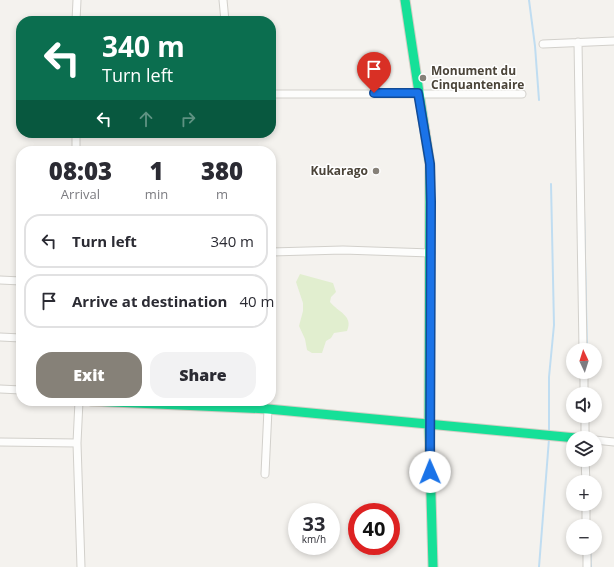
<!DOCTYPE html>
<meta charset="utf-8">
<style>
body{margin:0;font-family:"Open Sans",sans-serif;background:#f2f2f3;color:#2b2b33;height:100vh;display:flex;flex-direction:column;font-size:15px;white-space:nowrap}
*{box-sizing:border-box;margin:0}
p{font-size:13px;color:#7c7c81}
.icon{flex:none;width:22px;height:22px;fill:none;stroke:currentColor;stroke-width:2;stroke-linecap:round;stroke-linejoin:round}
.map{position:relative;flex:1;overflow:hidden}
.drawer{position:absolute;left:16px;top:146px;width:260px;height:260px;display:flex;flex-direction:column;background:#fff;border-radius:16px;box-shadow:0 2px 6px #0003}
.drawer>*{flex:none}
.banner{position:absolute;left:16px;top:16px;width:260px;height:122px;border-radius:16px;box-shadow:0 2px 6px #0003;background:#0b6e4f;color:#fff;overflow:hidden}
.needle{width:26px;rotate:356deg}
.buttons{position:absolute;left:566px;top:343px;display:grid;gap:8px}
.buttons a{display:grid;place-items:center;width:36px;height:36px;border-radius:50%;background:#fff;box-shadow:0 2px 6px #0003;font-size:20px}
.speed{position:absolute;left:288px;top:503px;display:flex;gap:8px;font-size:20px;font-weight:700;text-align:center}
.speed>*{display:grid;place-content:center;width:52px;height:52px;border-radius:50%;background:#fff;box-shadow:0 2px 6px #0003;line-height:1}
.speed small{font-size:10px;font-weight:400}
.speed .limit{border:6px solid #d22;background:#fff;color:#111}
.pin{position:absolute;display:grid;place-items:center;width:34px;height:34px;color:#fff;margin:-41px -17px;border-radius:50% 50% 50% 0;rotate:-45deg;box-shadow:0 0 4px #0007}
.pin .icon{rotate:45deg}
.me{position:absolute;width:44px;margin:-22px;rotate:359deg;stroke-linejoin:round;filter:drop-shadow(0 0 3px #0008)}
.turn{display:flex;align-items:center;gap:14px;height:84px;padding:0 20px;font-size:18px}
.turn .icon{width:52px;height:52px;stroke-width:2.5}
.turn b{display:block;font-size:28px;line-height:34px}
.lanes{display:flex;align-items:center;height:38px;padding:0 20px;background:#0003;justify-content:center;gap:20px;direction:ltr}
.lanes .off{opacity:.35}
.eta{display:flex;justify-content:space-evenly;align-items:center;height:68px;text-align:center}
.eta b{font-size:24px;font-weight:800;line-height:28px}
.button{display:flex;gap:8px;margin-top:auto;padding:8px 20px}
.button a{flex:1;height:46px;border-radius:16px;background:#868178;color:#fff;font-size:16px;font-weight:800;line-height:46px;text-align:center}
.button a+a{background:#f2f2f3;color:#2b2b33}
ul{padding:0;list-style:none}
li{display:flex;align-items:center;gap:12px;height:54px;margin:0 8px 6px;padding:0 12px;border:2px solid #e1e1e2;border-radius:16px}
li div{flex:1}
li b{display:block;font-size:15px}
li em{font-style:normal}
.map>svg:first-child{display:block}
.green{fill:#e1eecf}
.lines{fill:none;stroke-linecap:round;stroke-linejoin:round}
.stream{stroke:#c0ddf1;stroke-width:2}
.street-casing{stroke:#d2d0cb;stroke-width:9}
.fast-casing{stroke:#d3cfc5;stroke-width:11}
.street{stroke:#fdfdfc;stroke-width:7}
.fast{stroke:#16e098;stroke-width:9}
.route-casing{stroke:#114b97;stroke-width:10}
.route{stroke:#1a73e8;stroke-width:7}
.poi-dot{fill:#868178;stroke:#fff;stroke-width:1.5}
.labels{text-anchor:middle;stroke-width:3;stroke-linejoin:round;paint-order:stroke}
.poi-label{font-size:12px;font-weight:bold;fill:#4b4439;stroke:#fff;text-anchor:start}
</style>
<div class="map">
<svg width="614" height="567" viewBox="0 0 614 567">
<rect width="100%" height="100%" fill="#f4f2ee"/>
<path class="green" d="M300,274l33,9 3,9 -5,5 -1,5c8,10 24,14 17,29l-13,2 -3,5 -5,3 -4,12h-10l-5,-3 -2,-11 -6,-13 4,-15v-8l-7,-21z"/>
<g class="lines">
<path class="stream" d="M529,0l6,46 4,54
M584,211l3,139
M549,432v-55l5,-52 -3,-141
M590,548l1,19
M539,567l10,-128"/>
<defs>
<path id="street" d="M223,0l2,21
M76,21l1,-21
M578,42l5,308
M543,44l71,-3
M271,94h251
M76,133v18
M271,252l72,-2 88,3
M0,280l21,1
M0,337l21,1
M584,372v22
M0,389l21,1
M79,401l-2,42 4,124
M585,416v22
M595,440l19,2
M0,442l77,1
M585,460l1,22
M265,474l3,-65
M586,504v22
M587,548v19"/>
<path id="fast" d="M405,0l25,165 -1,259 4,143
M91,401l177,8 308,29"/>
</defs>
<use href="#street" class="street-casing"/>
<use href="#fast" class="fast-casing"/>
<use href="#street" class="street"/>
<use href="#fast" class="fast"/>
</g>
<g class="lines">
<defs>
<path id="route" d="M374,93h44l12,71 1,38 -1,270"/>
</defs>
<use href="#route" class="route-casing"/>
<use href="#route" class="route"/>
</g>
<g class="poi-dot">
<circle cx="423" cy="78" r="4"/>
<circle cx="376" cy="171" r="4"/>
</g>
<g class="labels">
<g class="poi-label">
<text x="431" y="75">Monument du<tspan x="431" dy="14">Cinquantenaire</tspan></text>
<text x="368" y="175" text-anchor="end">Kukarago</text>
</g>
</g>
</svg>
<div class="buttons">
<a><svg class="needle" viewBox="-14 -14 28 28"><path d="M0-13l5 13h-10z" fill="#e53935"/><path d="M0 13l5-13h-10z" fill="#7c7c81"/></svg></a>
<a><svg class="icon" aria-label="sound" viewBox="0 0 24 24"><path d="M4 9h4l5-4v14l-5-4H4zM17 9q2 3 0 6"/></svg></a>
<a><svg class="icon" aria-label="layers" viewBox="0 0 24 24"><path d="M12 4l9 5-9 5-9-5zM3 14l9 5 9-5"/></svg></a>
<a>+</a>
<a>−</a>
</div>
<div class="speed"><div>33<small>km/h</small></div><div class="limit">40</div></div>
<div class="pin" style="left:374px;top:93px;background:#d93025"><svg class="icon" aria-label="arrive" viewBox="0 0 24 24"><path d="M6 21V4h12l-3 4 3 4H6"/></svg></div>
<svg class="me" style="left:430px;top:472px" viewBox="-20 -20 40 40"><circle r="19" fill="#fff"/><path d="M0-13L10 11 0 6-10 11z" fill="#1a73e8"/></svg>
<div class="banner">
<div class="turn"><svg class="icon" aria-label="left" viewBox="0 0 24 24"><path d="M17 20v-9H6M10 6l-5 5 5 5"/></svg><div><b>340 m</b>Turn left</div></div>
<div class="lanes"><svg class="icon" aria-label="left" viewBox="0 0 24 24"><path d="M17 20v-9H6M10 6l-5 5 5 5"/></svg><svg class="icon off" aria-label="ahead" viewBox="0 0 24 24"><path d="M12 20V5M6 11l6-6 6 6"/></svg><svg class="icon off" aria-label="right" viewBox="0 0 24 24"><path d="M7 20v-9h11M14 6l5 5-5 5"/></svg></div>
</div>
<section class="drawer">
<div class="eta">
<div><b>08:03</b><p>Arrival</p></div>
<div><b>1</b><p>min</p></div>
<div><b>380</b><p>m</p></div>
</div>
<ul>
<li><svg class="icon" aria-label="left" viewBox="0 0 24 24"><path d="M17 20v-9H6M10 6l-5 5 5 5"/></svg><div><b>Turn left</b></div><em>340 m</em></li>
<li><svg class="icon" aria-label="arrive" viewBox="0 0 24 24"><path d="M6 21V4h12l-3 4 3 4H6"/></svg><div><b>Arrive at destination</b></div><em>40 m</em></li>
</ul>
<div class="button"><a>Exit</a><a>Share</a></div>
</section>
</div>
